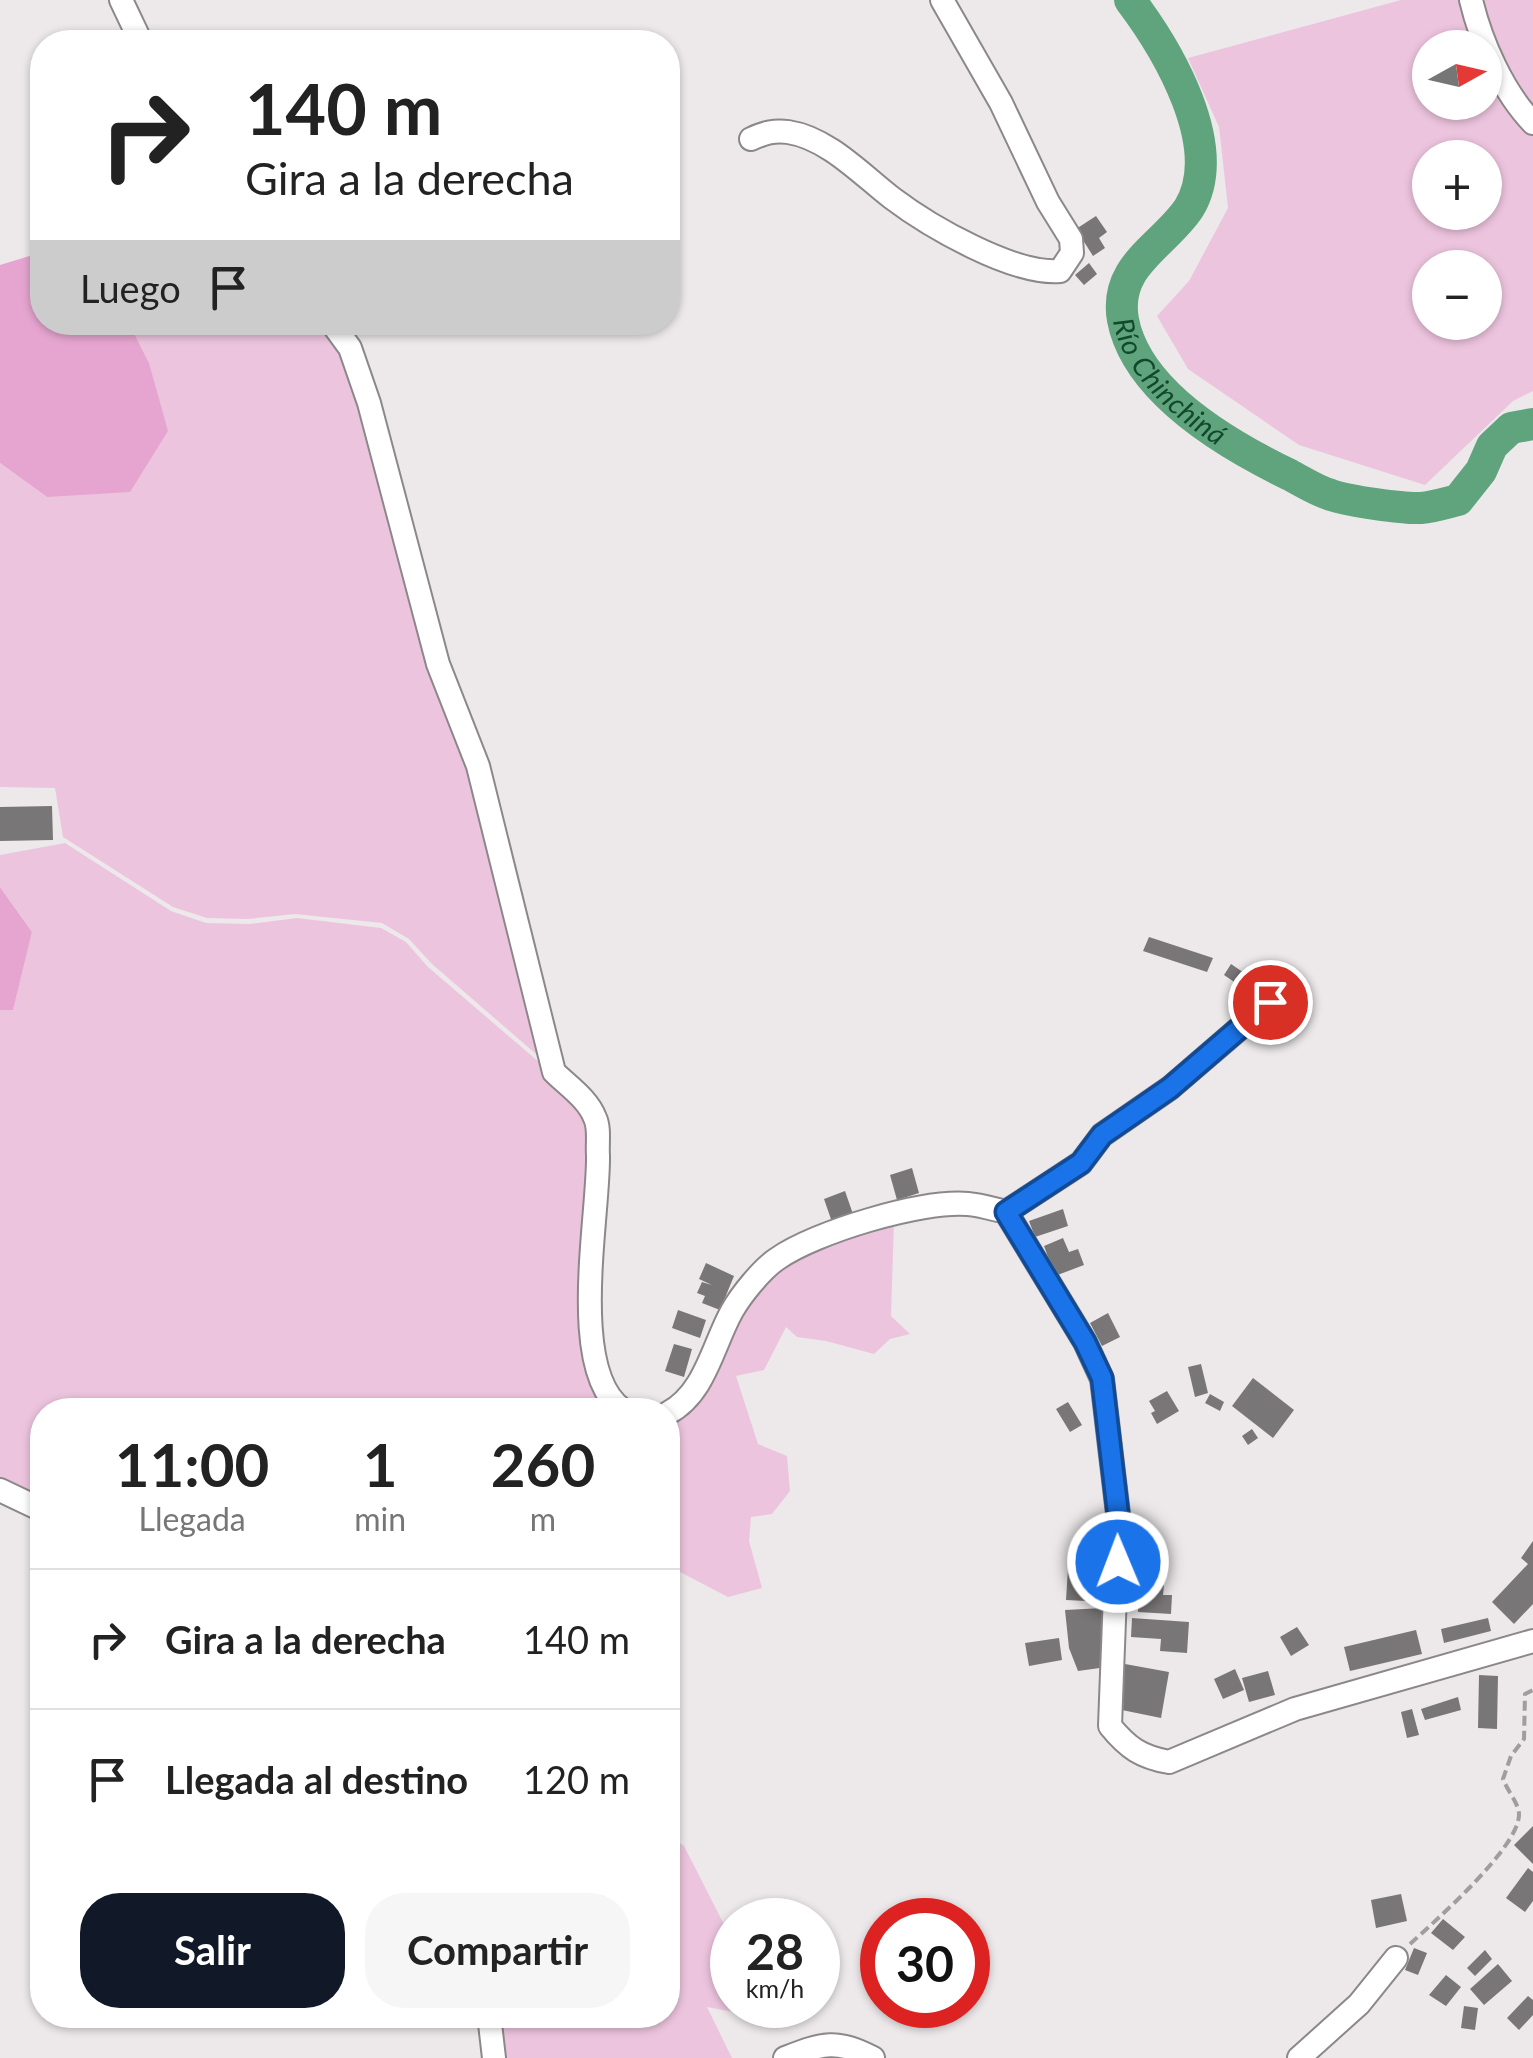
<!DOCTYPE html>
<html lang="es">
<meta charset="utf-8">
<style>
body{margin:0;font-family:Lato,sans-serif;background:#f6f6f6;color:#222;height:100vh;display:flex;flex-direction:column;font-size:38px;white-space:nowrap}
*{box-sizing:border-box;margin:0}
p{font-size:32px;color:#767676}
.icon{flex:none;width:55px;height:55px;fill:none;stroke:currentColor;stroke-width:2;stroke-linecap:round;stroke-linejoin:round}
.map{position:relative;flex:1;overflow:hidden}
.side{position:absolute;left:30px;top:1398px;width:650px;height:630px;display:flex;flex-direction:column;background:#fff;border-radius:40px;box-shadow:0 2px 8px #0004}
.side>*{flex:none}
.top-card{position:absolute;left:30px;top:30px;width:650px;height:305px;border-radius:40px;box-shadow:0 2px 8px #0004;background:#fff;color:#222;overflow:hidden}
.needle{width:65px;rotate:82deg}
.fabs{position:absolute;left:1412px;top:30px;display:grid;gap:20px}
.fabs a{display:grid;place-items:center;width:90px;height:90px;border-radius:50%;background:#fff;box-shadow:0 2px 8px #0004;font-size:50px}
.speed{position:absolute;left:710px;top:1898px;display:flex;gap:20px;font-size:50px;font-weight:700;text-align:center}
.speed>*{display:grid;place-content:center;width:130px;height:130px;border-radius:50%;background:#fff;box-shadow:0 2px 8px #0004;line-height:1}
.speed small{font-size:25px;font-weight:400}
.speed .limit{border:15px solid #d22;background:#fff;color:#111}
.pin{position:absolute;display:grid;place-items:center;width:85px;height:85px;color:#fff;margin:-42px;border:5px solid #fff;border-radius:50%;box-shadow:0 2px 10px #0007}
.me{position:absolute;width:110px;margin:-55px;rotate:359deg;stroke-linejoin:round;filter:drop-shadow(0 0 8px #0008)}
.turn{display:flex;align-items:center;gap:35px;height:210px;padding:0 50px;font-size:45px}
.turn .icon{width:130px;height:130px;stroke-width:2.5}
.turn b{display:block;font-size:70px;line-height:85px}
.then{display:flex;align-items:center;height:95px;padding:0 50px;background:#0003;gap:20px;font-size:38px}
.eta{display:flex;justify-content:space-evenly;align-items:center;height:170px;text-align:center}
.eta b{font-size:60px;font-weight:700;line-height:70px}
.button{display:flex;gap:20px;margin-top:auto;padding:20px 50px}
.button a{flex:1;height:115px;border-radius:40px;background:#111827;color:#fff;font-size:40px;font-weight:700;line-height:115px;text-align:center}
.button a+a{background:#f6f6f6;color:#222}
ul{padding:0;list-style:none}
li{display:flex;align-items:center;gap:30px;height:140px;padding:0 50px;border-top:2px solid #e0e0e0}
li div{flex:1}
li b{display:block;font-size:38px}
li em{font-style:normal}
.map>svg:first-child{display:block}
.green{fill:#edc4de;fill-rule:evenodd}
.forest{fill:#e6a5d0}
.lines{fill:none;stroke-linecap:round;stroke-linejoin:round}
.river{stroke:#5fa47c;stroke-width:32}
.building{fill:#797678}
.minor-casing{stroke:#8c888a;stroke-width:26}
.path{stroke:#a09d9f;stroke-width:4;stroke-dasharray:10 5;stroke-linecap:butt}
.minor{stroke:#fff;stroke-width:22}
.route-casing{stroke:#114b97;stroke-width:25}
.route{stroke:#1a73e8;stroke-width:18}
.labels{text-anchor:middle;stroke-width:9;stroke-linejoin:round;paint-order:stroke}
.water-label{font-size:28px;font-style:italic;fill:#12492d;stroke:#fff}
</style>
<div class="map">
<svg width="1533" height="2058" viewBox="0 0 1533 2058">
<rect width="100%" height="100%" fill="#ede9eb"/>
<path class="green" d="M1401,0h132v391l-20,10 -88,84 -126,-40 -111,-76 -31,-53 32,-35 39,-73 -9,-81 -31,-69zM1430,48h55v54h-55zM1430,158h55v54h-55zM1430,268h55v54h-55z
M129,323h193l21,29 128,416 73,293 -112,-97 -23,-25 -27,-16 -87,-9 -47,5 -41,-1 -34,-11 -110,-70 -8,-49 -55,-1v-324l47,34 102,-134z
M65,843l106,68 35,12 44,1 47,-6 84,10 25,14 22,25 118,101 44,55 -9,179 29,108h-568v92l-42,-19v-473l13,-1 19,-77 -32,-45v-32z
M894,1220l-3,96 19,18 -20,5 -16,15 -48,-13 -29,-4 -11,-10 -22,43 -28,6 22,68 29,12 3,35 -18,23 -21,3 -2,24 13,47 -34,9 -52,-27 -8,12v-161l71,-110 42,-46z
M668,1835l16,11 48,94v65h10l-3,8 -32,-6 25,51h-231l-6,-43h173z"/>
<path class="forest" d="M36,254l6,4v64l87,1 20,40 19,68 -38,61 -83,5 -47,-34v-198z
M0,887l32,45 -19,78h-13z"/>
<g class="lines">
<path class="river" id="s1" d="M1130,0c37,49 96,147 59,208 -25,38 -76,57 -66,112 14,73 107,126 167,155 13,7 27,16 41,20 17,6 73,14 90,13 12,-1 25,-5 37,-8l23,-29 11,-25 19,-18 22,-4"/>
</g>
<path class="building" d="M1096,216l11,16 -8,6 6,10 -12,8 -17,-27z
M1089,263l8,11 -13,11 -9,-10z
M52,806l1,34 -53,1v-34z
M1149,937l64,21 -6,14 -64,-21z
M1231,964l25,17 -7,11 -25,-17z
M912,1168l7,25 -22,7 -7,-25z
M845,1191l9,26 -21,8 -9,-26z
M1063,1209l5,17 -33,11 -6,-16z
M1063,1238l6,14 9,-3 6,16 -29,11 -11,-30z
M706,1263l28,13 -14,34 -18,-7 3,-7 -8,-3 5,-11 10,3 -13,-6z
M678,1310l28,10 -6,18 -28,-10z
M1108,1313l12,24 -18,9 -12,-23z
M674,1344l18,5 -8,28 -19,-6z
M1201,1364l7,29 -13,4 -7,-30z
M1253,1378l41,32 -21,28 -41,-32z
M1167,1391l12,20 -22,13 -6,-11 4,-2 -6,-10z
M1210,1394l14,8 -4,9 -15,-8z
M1068,1402l14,23 -12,7 -14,-23z
M1252,1429l6,9 -10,7 -6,-9z
M1533,1541v63l-19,20 -22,-22 36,-38 -7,-6z
M1069,1553l40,3 -3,46 -40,-2z
M1139,1584l25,1 -1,10h9l-1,19 -33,-2z
M1103,1608l4,59 -29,4 -9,-23 -4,-38z
M1132,1618l57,4 -2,31 -27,-2 1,-12 -30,-2z
M1488,1618l3,13 -47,12 -3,-14z
M1297,1627l12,18 -18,11 -11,-19z
M1416,1630l6,24 -72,17 -6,-24z
M1059,1638l3,22 -33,6 -4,-23z
M1125,1664l44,8 -8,46 -44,-9z
M1235,1669l9,21 -21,9 -9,-20z
M1268,1671l7,24 -26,7 -7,-24z
M1479,1675l19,1 -1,53 -19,-1z
M1458,1697l3,13 -36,10 -4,-11z
M1412,1709l7,26 -12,3 -6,-26z
M1533,1826v38l-19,-19z
M1528,1868l5,4v29l-8,11 -19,-14z
M1401,1894l6,27 -31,7 -5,-28z
M1443,1919l22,18 -12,13 -22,-17z
M1414,1948l13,5 -9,22 -13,-5z
M1485,1950l7,9 -17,17 -8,-8z
M1498,1964l14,17 -28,24 -14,-16z
M1446,1975l15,12 -15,19 -17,-11z
M1528,1996l5,4v15l-14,15 -12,-12z
M1464,2006l14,2 -3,22 -14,-2z"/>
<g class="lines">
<defs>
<path id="minor" d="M121,0l20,42
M1471,0c10,42 32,92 62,123
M751,139c13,-6 23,-9 37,-7 40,6 74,43 104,66 37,28 121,77 168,73l12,-18 -1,-14 -23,-37 -47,-99 -59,-103
M331,322l19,26 19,55 69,261 40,102 76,306c14,14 34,27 41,46 5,10 2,26 3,38 1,60 -31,216 25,254
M1006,1212l75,-49 21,-28 68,-47 100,-86
M668,1413c37,-19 45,-68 64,-102 9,-16 30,-42 45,-52 38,-27 145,-59 191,-55 12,1 25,5 38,8l79,130 17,37 16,135 -8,212c18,22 31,31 59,36l126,-53 238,-68
M0,1490l42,20
M489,2015l5,43
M785,2058c37,-14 51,-20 88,0
M1299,2058l60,-54 37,-46"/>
</defs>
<use href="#minor" class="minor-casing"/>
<path class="path" d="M1410,1944c25,-23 110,-97 109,-130 0,-10 -12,-24 -16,-35l8,-23 13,-17 1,-45 8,-4"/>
<use href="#minor" class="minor"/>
</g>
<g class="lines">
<defs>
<path id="route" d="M1118,1562v-48l-16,-136 -17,-36 -79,-130 75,-49 21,-28 68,-47 100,-86"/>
</defs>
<use href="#route" class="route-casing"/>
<use href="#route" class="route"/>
</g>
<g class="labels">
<g class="water-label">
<text dy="10" stroke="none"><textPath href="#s1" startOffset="442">Río Chinchiná</textPath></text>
</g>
</g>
</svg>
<div class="fabs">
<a><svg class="needle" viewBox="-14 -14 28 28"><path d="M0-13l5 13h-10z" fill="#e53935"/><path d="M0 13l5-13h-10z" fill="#767676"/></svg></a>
<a>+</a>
<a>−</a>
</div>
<div class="speed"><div>28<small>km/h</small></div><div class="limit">30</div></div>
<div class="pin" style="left:1270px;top:1002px;background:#d93025"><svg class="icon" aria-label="arrive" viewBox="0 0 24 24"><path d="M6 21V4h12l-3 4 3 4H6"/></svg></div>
<svg class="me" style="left:1118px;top:1562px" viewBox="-20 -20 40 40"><circle r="17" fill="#1a73e8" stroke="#fff" stroke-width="3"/><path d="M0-11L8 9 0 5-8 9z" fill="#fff"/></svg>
<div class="top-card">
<div class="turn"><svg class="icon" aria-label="right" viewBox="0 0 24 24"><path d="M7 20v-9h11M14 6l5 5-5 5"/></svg><div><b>140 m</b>Gira a la derecha</div></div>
<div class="then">Luego<svg class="icon" aria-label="arrive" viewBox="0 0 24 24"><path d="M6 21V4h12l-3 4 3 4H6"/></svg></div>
</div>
<section class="side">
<div class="eta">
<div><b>11:00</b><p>Llegada</p></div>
<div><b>1</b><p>min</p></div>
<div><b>260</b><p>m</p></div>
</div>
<ul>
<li><svg class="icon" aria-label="right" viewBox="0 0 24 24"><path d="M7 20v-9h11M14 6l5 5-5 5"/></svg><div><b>Gira a la derecha</b></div><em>140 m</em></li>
<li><svg class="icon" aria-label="arrive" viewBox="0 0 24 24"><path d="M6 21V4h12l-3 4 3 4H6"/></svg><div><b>Llegada al destino</b></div><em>120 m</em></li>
</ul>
<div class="button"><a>Salir</a><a>Compartir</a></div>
</section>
</div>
